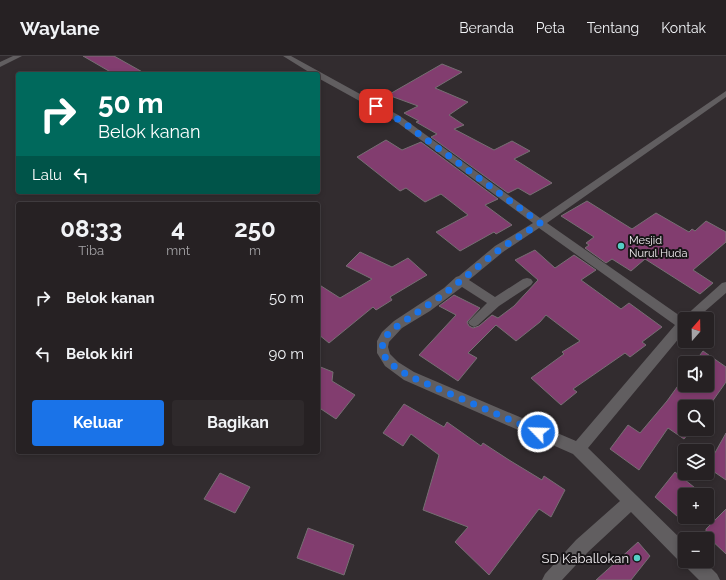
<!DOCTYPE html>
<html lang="id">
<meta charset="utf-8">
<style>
body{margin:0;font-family:Raleway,sans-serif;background:#2e292b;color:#f1f3f6;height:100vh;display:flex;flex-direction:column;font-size:15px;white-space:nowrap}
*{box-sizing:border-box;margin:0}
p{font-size:13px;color:#a4a3a6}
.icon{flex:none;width:22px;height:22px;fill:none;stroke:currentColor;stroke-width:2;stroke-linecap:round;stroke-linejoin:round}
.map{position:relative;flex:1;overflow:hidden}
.sheet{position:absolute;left:16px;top:146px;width:304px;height:252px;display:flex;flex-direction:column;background:#262123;border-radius:4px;box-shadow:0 2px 6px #0003,0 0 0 1px #423e41}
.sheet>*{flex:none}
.top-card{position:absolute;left:16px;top:16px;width:304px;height:122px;border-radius:4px;box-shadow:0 2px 6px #0003,0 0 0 1px #423e41;background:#00695c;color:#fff;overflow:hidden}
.needle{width:26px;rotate:20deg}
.buttons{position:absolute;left:678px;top:256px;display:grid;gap:8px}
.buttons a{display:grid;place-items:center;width:36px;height:36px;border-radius:4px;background:#262123;box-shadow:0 2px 6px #0003,0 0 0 1px #423e41;font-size:20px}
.pin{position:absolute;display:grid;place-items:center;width:34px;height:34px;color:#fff;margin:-17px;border-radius:8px;box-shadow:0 2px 6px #0006}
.me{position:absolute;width:44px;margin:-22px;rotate:294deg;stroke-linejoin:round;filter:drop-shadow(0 0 3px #0008)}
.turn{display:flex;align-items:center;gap:14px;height:84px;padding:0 16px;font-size:18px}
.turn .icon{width:52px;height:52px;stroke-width:2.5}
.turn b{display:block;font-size:28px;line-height:34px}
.then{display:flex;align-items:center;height:38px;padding:0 16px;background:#0003;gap:8px;font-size:15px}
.eta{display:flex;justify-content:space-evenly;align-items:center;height:68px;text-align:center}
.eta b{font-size:24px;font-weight:700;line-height:28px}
.button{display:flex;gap:8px;margin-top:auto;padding:8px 16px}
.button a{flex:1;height:46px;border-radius:4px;background:#1a73e8;color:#fff;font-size:16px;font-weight:700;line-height:46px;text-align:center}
.button a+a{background:#2e292b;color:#f1f3f6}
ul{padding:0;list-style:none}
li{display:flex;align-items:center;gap:12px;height:56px;padding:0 16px}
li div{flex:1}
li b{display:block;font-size:15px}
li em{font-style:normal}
header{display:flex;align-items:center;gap:24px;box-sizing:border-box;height:56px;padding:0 20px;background:#262123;border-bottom:1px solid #423e41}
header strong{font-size:19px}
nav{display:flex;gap:22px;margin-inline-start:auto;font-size:14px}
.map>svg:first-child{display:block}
.building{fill:#823d6f;stroke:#766f73}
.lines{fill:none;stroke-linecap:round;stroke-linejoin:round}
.minor{fill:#615e60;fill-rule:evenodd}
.route{stroke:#1a73e8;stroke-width:7;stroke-dasharray:0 12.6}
.poi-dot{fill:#55cec6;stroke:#181517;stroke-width:1.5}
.labels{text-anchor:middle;stroke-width:4;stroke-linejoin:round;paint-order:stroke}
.poi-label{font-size:11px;fill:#f3eff2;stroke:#181517;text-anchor:start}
.near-poi-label{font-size:13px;fill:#f3eff2;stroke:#181517;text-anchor:end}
</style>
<header>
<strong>Waylane</strong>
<nav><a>Beranda</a><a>Peta</a><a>Tentang</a><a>Kontak</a></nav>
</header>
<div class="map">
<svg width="726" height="524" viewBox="0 0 726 524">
<rect width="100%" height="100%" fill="#322c2f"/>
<path class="building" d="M83,0h31l32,18h-32z
M442,8l20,8 -27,16 33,14 -19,13 15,10 -10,4 40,21 18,-9 18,10 -16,8 38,24 -22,12 -12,-7 -10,5 -77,-56 6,-3 -21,-12 3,-1 -15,-8 14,-7 -30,-11z
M386,84l16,10 19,-8 77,57 -13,6 27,20 -16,9 -2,-2 -34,19 -24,-19 32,-17 -27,-21 -16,8 -19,-14 -6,3 -43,-34z
M587,145l45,28 24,-16 33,19 3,-3 3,2 11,-10 20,11v10l-33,28 20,13 -13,11 -55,-35 -14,12 -19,-12 -6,4 -21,-15 4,-3 -3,-2 8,-6 -33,-21z
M535,194l20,18 19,-13 22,15 -15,10 40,29 8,-6 33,24 -20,15 4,3 -16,12 -5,-4 -52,36 4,3 -16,13 -30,-27 33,-24 -2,-2 18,-11 -34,-26 -6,7 -24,19 -20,-16 -28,28 9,5 -19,23 -39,-26 37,-40 -17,-9 15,-11 26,13 -13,14 2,4 4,2 6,-2 13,-11 6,3 16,-12 24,-26 -23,-20z
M360,196l32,15 16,-9 19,17 -37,22 2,3 -16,10 -3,-3 -44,36 -11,-9v-50l22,14 32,-19 -26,-13z
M703,295l23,16v15l-19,27v-2h-22v22h7l-8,10 -16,-11 -29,42 -29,-21 18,-24 12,8 27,-32 18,-25v9h22v-22h-13z
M318,310l15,6 -1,9 23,14 -19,24 -18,-12z
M404,348l40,23 3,-5 34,24 2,-3 26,17 33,20 2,-4 21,14 -14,27 -12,-8 -50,66 -34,-33 13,-15 -45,-17 16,-55 -28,-21 -8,12 -20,-13z
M726,377v47l-19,-13z
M675,416l29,23h-19v28l-30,-26z
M220,417l30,14 -15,26 -31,-14z
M726,453v45l-20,-19v-6z
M308,472l46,17 -10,30 -47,-17z
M638,486l12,14 -19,24h-35z"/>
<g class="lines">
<path class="minor" d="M13,0h9l-22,11v-5z
M283,0h8l109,60 140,102 186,-127v6l-179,126 136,95 39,-35 4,-1v11l-30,26h-11v12l-97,117 97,95v18h19l13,13 3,6h-21l-13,-13 -1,-4 -6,-2 -48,-49 -43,40 -26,28h-20l3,-6 31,-34 44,-39 -47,-47 -169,-74 -19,-14 -8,-13v-12l5,-9 12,-11 50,-33 12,-11 3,-1 36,-30 38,-23 -139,-103 -76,-42v-4h-6zM539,172l136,97 -99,116 -162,-69 -16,-10 -8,-8 -2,-7 1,-5 13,-14 28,-17 32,-24 25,16 -19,19 2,3 4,2 4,-2 21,-19 32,-21 2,-3 -2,-3 -4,-1 -4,1 -28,18 -26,-17 34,-28z"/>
</g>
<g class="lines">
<path class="route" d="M376,50l28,17 136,100 -40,26 -56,45 -51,35 -6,6 -4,6 -1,10 3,6 9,9 15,10 129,56"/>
</g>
<g class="poi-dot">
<circle cx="621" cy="190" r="4"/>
<circle cx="637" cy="502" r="4"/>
</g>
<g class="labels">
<g class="poi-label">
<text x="629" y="188">Mesjid<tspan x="629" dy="13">Nurul Huda</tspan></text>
</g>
<g class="near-poi-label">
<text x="629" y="507">SD Kaballokan</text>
</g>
</g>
</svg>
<div class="buttons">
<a><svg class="needle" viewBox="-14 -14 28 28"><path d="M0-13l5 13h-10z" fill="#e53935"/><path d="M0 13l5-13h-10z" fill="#a4a3a6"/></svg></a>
<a><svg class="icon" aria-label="sound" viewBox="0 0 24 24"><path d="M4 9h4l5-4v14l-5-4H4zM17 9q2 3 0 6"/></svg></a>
<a><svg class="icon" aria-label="search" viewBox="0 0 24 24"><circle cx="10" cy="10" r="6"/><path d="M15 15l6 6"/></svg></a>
<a><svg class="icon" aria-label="layers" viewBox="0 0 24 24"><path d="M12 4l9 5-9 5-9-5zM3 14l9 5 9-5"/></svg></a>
<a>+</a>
<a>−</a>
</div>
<div class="pin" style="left:376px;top:50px;background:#d93025"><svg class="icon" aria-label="arrive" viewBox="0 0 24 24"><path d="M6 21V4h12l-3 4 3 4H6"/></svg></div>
<svg class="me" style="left:538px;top:376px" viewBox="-20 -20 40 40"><circle r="17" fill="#1a73e8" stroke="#fff" stroke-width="3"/><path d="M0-11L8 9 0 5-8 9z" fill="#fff"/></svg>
<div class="top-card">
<div class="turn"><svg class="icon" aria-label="right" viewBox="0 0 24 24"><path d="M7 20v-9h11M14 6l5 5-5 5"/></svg><div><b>50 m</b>Belok kanan</div></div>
<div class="then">Lalu<svg class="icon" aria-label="left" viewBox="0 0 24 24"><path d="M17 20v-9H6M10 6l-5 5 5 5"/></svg></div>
</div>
<section class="sheet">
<div class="eta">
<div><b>08:33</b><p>Tiba</p></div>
<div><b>4</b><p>mnt</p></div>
<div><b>250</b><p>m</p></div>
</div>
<ul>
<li><svg class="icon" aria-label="right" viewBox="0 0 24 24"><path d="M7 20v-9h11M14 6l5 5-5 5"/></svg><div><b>Belok kanan</b></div><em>50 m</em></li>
<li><svg class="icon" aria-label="left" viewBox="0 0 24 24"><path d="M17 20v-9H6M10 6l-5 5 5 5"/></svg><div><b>Belok kiri</b></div><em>90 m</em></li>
</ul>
<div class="button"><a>Keluar</a><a>Bagikan</a></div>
</section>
</div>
